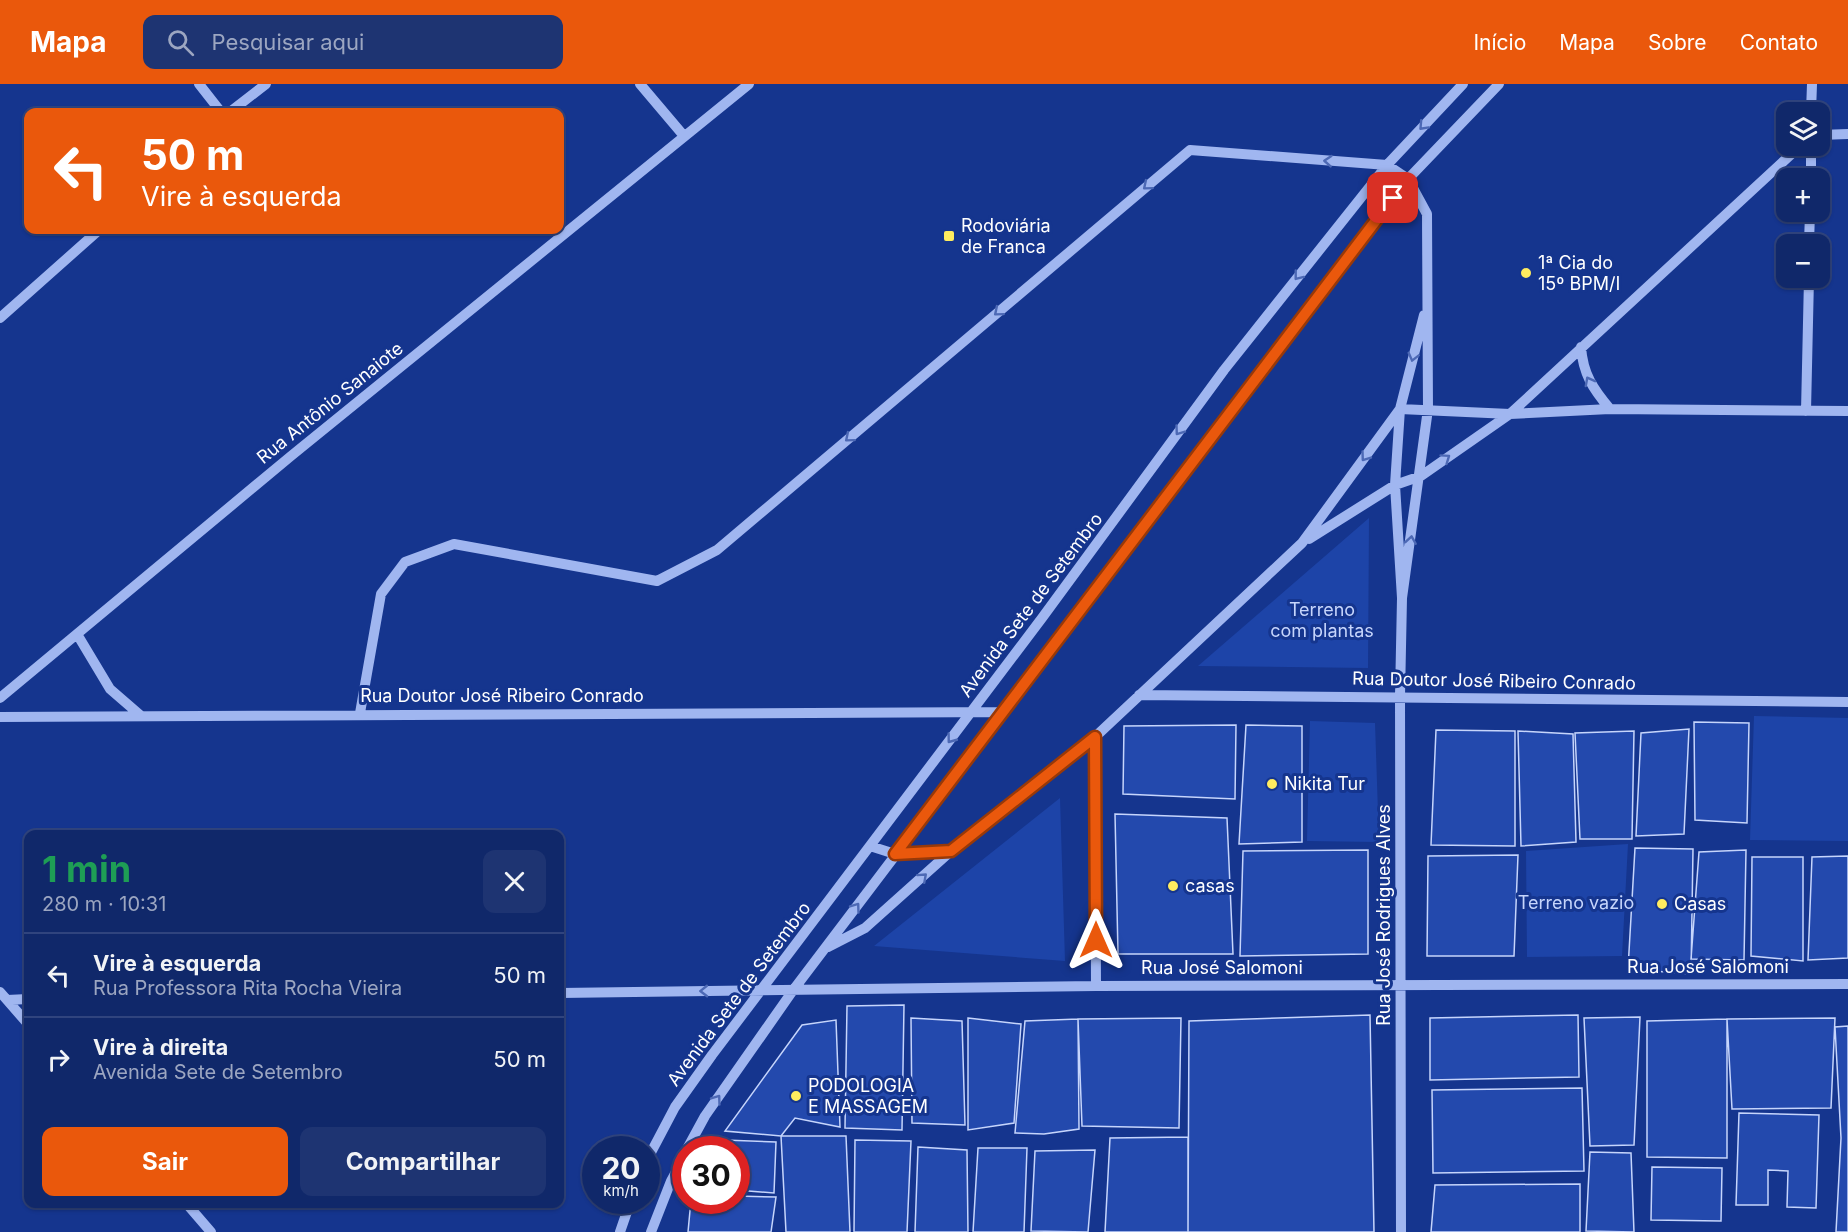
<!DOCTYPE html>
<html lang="pt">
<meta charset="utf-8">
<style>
body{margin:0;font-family:Inter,sans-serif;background:#1e3472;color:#f1f3f6;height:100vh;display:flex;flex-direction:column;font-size:22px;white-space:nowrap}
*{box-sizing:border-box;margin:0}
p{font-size:20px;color:#9ca6c1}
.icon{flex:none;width:33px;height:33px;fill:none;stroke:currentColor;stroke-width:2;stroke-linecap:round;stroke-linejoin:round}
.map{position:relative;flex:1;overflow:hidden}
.side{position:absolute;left:24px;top:746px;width:540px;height:378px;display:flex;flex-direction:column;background:#10286a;border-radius:12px;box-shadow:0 2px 4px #0004,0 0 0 2px #30447e}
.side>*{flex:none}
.top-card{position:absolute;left:24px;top:24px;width:540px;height:126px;border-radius:12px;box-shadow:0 2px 4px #0004,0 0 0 2px #30447e;background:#ea580c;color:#fff;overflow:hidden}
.buttons{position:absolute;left:1776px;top:18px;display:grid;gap:12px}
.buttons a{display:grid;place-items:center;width:54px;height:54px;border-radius:12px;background:#10286a;box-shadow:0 2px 4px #0004,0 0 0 2px #30447e;font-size:30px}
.speed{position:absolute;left:582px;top:1052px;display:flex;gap:12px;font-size:30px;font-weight:700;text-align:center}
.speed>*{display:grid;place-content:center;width:78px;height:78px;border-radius:50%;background:#10286a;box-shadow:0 2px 4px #0004,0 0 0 2px #30447e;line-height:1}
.speed small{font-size:15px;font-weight:400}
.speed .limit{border:9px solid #d22;background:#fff;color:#111}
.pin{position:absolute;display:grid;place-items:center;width:51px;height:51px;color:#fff;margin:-26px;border-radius:12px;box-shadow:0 3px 9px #0006}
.me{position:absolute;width:66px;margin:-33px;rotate:0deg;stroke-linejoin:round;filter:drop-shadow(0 0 4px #0008)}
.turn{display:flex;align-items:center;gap:21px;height:126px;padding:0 18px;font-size:27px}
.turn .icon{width:78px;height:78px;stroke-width:2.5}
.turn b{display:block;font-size:42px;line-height:51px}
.round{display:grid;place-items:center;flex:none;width:63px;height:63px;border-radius:12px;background:#1e3472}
.overview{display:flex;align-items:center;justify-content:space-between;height:102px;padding:0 18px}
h1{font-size:36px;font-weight:700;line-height:45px;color:#1e9e55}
.button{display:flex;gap:12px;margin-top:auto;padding:12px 18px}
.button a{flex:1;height:69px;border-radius:12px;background:#ea580c;color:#fff;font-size:24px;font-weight:700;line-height:69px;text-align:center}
.button a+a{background:#1e3472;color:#f1f3f6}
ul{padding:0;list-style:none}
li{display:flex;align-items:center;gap:18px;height:84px;padding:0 18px;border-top:2px solid #30447e}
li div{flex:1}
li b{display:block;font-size:22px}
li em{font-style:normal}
header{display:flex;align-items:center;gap:36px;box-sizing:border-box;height:84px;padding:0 30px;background:#ea580c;color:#fff}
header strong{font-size:28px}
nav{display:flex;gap:33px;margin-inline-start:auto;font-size:21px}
.search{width:420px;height:54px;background:#1e3472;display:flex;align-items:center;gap:15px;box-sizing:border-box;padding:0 21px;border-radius:12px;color:#9ca6c1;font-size:22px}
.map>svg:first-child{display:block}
.green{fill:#1d44a8}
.building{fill:#2349ad;stroke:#c6d5fc;stroke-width:1.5}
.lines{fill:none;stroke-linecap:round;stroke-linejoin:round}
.minor{stroke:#a0b6f0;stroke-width:10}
.oneway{stroke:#4d69b5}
.route-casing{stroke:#983908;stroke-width:15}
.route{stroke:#ea580c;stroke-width:10}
.poi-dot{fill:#ffec5f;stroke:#15358e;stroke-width:2}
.labels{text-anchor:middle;stroke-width:6;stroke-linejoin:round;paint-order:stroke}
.poi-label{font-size:18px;fill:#fff;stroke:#15358e;text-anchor:start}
.street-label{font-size:18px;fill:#fff;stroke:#15358e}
.park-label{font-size:18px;fill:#c6d5fc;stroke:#15358e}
</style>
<header>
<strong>Mapa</strong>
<div class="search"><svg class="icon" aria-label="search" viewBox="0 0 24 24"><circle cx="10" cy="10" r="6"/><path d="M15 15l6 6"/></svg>Pesquisar aqui</div>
<nav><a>Início</a><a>Mapa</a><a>Sobre</a><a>Contato</a></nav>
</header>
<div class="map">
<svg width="1848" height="1148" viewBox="0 0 1848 1148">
<rect width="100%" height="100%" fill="#15358e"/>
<path class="green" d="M1369,434l-1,150 -170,-2z
M1754,632l94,2v123l-98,-1z
M1310,637l65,2 4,119 -72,-1z
M1060,714l5,163 -191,-15z
M1628,760l-6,112 -95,1 -1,-106z"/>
<path class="building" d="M1694,638l55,1 -2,100 -52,-3z
M1236,641l-1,74 -112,-5 1,-68z
M1246,641l56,1v116l-63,2z
M1689,645l-5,105 -48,2 5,-103z
M1436,646l79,1v115l-84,-1z
M1518,647l55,3 3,108 -55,4z
M1634,647l-2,108h-52l-5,-106z
M1115,730l112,4 6,136h-115z
M1635,764l58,1 -2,125 -63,-5z
M1368,766v104l-128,2 3,-105z
M1746,766l-2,110 -53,-1 8,-107z
M1518,771l-4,101h-87l1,-100z
M1848,772v102l-40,2 4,-103z
M1752,773h51v104l-52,-5z
M904,921l-2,125 -57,-2 2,-122z
M1370,931l4,217h-186l1,-211z
M1578,931l1,62 -149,3v-62z
M1640,933l-6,128 -44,1 -6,-128z
M911,934l51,3 3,104 -53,-2z
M968,934l53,6 -7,99 -46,7z
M1181,934l-2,110 -97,-2 -4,-107z
M1835,934l-4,90 -99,1 -5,-90z
M1078,935l1,110 -35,5 -29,-1 10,-112z
M1727,935v139l-80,-1v-136z
M836,936l4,107 -45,-9 -14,18 -56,-5 77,-106z
M1848,942v206h-12l5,-94 -6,-111z
M1582,1004l2,83 -151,2 -1,-83z
M1739,1029l80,2 -3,93 -29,-1 1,-36 -20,-1v35h-32z
M781,1052h65l4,96h-64z
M1188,1053v95h-83l5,-94z
M724,1056l52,2 -2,51 -38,-3v-41h-14z
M855,1056l56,1 -4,91h-53z
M918,1063l49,3 1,82h-53z
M978,1064h49l-3,84h-51z
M1095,1066l-7,82 -57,-1 4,-80z
M1590,1068l41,1 3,79 -48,-1z
M1652,1083l70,1 -1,53 -70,-1z
M1580,1100v48h-149l4,-47z
M736,1112l40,1 -5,35h-83l3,-32h45z"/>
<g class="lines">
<path class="minor" d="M199,0l22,28
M640,0l44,52
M230,28l36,-28
M1811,28l1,-28
M1820,51l28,-1
M1811,94v-32
M1809,160l1,-32
M0,234l99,-88
M1581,263c2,27 12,42 29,62
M1806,327l3,-133
M1309,455l86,-54 26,-9 89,-62 290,-268
M77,550l33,55 30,26
M1139,611l709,7
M0,614l291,-242 458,-372
M360,629l21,-119 24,-32 49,-18 203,37 60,-31 473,-400 197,15 21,14 19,35 1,195 -26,189
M0,633l1004,-5
M1095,653l1,249
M870,762l25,8 56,-3
M828,863l37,-19 86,-77 144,-114 207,-194 98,-134 110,5 100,-5 238,2
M0,908l28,32
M560,909l536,-7 752,-2
M7,916l21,-1
M687,1065l18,-33 89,-127 614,-810 91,-95
M646,1078l29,-55 37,-52 330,-437 182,-248 163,-205 76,-81
M186,1119l25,29
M620,1148l11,-32
M651,1148l20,-51 15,-28
M1401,1148l-1,-536 2,-98 -7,-113 5,-76 24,-94"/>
</g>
<defs><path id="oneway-chevron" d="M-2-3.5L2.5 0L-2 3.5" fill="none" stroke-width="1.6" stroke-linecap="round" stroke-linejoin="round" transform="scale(1.5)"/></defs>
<g class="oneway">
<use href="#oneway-chevron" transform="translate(1423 42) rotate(133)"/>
<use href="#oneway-chevron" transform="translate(1328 77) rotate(-176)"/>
<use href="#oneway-chevron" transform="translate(1147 102) rotate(140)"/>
<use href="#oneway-chevron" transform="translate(1298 192) rotate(128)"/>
<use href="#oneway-chevron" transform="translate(998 228) rotate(140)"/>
<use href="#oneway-chevron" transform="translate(1413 273) rotate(104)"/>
<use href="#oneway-chevron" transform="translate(1589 297) rotate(-118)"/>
<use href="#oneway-chevron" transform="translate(1179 347) rotate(126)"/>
<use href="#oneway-chevron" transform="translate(849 354) rotate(140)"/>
<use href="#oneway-chevron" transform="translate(1365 373) rotate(126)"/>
<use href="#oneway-chevron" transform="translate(1446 374) rotate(-35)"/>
<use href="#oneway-chevron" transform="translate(1411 456) rotate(-81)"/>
<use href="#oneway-chevron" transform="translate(951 655) rotate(127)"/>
<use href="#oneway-chevron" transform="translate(923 793) rotate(-42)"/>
<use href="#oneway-chevron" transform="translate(856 823) rotate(-54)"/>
<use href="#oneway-chevron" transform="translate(704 907) rotate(179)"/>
<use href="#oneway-chevron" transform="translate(717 1015) rotate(-54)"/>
</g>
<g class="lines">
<defs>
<path id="route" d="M1096,856l-1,-203 -144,114 -56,3 498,-656"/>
</defs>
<use href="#route" class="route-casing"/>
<use href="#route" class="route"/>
</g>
<g class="poi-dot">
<rect x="943" y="146" width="12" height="12" rx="3"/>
<circle cx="1526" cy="189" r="6"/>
<circle cx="1272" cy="700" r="6"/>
<circle cx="1173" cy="802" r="6"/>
<circle cx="1662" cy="820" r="6"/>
<circle cx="796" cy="1012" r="6"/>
</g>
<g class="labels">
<g class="poi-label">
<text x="961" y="148">Rodoviária<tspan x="961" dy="21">de Franca</tspan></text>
<text x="1538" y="185">1ª Cia do<tspan x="1538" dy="21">15º BPM/I</tspan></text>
<text x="1284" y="706">Nikita Tur</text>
<text x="1185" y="808">casas</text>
<text x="1674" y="826">Casas</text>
<text x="808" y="1008">PODOLOGIA<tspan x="808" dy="21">E MASSAGEM</tspan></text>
</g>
<g class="street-label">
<text transform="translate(330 319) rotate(-39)" y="6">Rua Antônio Sanaiote</text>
<text transform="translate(1031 521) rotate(-53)" y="6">Avenida Sete de Setembro</text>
<text transform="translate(1494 597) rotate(1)" y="6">Rua Doutor José Ribeiro Conrado</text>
<text x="502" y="618">Rua Doutor José Ribeiro Conrado</text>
<text transform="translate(1384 831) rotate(-90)" y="6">Rua José Rodrigues Alves</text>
<text x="1708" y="889">Rua José Salomoni</text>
<text x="1222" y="890">Rua José Salomoni</text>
<text transform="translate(739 910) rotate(-53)" y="6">Avenida Sete de Setembro</text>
</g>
<g class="park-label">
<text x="1322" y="532">Terreno<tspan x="1322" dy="21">com plantas</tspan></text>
<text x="1576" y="825">Terreno vazio</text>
</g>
</g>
</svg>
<div class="buttons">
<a><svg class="icon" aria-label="layers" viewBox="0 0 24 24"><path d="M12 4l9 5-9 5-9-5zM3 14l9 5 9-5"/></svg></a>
<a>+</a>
<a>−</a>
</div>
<div class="speed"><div>20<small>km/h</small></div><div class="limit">30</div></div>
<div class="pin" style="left:1393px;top:114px;background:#d93025"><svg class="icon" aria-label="arrive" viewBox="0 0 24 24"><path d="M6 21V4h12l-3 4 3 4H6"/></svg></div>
<svg class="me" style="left:1096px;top:856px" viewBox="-20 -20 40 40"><path d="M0-17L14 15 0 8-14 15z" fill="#ea580c" stroke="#fff" stroke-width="4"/></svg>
<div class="top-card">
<div class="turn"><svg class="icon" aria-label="left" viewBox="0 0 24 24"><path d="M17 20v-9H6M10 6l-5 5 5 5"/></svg><div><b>50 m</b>Vire à esquerda</div></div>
</div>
<section class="side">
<div class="overview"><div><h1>1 min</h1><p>280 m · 10:31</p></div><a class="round"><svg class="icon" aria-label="close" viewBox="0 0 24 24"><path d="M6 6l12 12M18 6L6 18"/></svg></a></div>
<ul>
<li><svg class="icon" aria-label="left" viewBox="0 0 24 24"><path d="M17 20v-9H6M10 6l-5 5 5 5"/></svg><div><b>Vire à esquerda</b><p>Rua Professora Rita Rocha Vieira</p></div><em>50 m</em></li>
<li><svg class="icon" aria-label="right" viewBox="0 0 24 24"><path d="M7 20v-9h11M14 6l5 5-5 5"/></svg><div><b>Vire à direita</b><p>Avenida Sete de Setembro</p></div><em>50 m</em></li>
</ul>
<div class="button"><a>Sair</a><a>Compartilhar</a></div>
</section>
</div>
